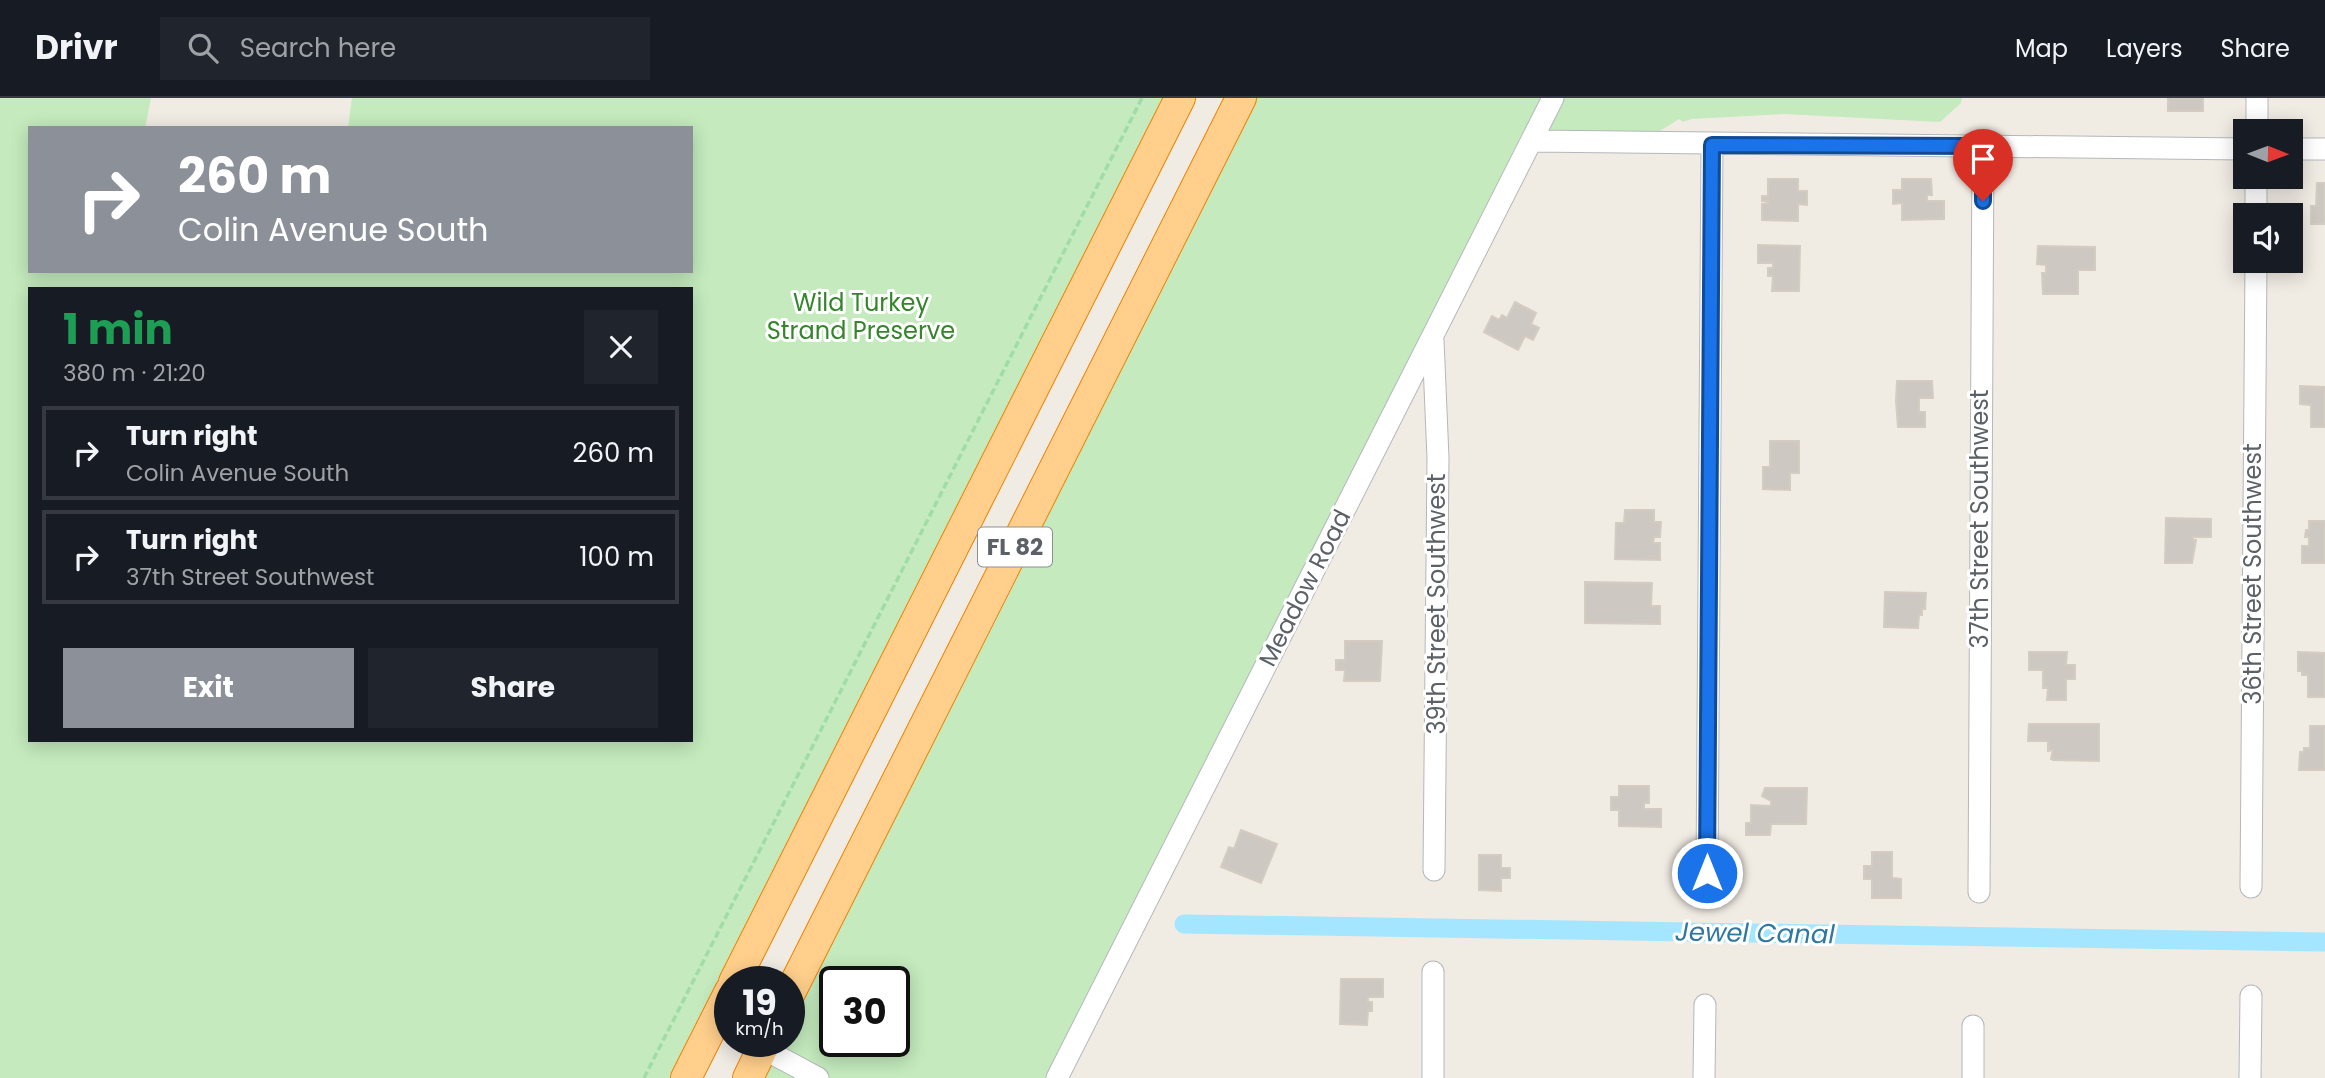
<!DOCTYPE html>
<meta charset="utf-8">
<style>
body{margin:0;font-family:Poppins,sans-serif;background:#20242c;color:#f1f3f6;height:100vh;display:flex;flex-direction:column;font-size:26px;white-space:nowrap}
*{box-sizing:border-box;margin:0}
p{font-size:23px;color:#9ea1a6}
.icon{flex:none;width:38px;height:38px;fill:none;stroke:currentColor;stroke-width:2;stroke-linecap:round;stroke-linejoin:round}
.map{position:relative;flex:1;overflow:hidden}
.panel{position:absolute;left:28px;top:189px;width:665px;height:455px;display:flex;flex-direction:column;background:#171b24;border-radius:0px;box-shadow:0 4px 18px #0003}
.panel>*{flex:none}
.banner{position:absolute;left:28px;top:28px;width:665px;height:147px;border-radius:0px;box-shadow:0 4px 18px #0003;background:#8c9099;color:#fff;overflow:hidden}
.needle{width:46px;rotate:91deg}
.controls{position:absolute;left:2233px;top:21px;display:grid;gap:14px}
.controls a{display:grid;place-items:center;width:70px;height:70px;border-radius:0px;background:#171b24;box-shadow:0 4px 18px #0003;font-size:35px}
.speed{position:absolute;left:714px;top:868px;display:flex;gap:14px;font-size:35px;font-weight:700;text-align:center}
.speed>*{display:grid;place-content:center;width:91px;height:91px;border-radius:50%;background:#171b24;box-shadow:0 4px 18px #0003;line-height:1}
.speed small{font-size:18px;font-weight:400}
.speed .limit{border:4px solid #111;border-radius:10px;background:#fff;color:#111}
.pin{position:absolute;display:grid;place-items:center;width:60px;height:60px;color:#fff;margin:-72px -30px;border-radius:50% 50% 50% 0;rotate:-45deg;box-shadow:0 0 7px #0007}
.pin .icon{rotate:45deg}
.me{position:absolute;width:77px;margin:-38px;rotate:0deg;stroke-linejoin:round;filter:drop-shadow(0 0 5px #0008)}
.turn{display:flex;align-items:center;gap:24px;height:147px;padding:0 35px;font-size:32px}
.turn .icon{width:91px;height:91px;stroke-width:2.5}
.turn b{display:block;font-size:49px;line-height:60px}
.round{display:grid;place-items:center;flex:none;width:74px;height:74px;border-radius:0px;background:#20242c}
.overview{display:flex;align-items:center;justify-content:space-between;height:119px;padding:0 35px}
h1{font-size:42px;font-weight:700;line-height:52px;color:#1e9e55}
.cta{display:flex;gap:14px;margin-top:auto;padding:14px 35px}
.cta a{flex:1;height:80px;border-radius:0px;background:#8c9099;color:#fff;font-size:28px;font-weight:700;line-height:80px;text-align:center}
.cta a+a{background:#20242c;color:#f1f3f6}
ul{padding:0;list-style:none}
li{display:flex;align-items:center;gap:21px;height:94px;margin:0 14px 10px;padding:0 21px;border:4px solid #363941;border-radius:0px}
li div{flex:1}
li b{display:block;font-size:26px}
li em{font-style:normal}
header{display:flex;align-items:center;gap:42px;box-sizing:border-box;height:98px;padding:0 35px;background:#171b24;border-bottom:2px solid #363941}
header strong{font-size:33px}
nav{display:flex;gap:38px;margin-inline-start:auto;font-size:24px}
.search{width:490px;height:63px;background:#20242c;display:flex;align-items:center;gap:18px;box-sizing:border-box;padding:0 24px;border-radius:0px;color:#9ea1a6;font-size:26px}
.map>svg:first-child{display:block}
.green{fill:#c4eabd;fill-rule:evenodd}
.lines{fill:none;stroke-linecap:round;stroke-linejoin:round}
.canal{stroke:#a4e5ff;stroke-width:19}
.building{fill:#cdc8c2;stroke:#d5ccc1;stroke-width:2}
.minor-casing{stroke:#b4b8bc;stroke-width:23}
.highway-casing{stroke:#f38100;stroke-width:32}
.path{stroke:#9fdda5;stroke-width:3.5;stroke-dasharray:7 3.5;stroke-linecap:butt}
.minor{stroke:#fff;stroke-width:21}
.highway{stroke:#ffcf8b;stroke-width:30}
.route-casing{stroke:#114b97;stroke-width:18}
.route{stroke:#1a73e8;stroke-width:12}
.labels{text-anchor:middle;stroke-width:6;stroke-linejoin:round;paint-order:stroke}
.shield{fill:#fff;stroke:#8c9094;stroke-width:2}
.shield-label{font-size:23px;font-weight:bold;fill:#5b6166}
.park-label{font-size:24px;fill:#35852b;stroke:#fff}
.street-label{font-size:24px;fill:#5b6166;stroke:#fff}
.water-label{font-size:26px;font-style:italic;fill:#2f78a0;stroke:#fff}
</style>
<header>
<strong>Drivr</strong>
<div class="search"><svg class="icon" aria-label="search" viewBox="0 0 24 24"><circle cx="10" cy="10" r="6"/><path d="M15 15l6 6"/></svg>Search here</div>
<nav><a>Map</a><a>Layers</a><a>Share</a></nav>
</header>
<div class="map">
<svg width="2325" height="980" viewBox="0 0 2325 980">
<rect width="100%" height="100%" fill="#f0ebe3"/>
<path class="green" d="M0,0h151l-6,30h-115v143h661v-143h-343l4,-30h816l-494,980h-674zM30,191h661v451h-661z
M1252,0h710l-1,5 -21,19 -155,-8 -94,5 -8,3 -4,-3 -37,23 -106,-3 -15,-3 -465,942h-296l18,-37h11v-22zM835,884h59v59h-59z"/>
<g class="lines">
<path class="canal" d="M1184,826l1141,18"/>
</g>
<path class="building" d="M2168,0h35v13h-35z
M1768,81h30v12h9v14l-9,-1v17l-36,-1v-16l6,-1v-2h-6v-5h6z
M1902,81h29l1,16h-5v6h17v18l-42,1v-17l-9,1v-14h9z
M2317,85h8v41h-14v-18h5z
M1758,147l42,1 -1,45h-27l1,-15h-5v-8h5v-5h-15z
M2038,148l57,1v23h-17v24h-35l-1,-21h4v-8l-9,-1z
M1515,204l21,11 -5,11 8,4 -6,12 -8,-4 -7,14 -34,-18 8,-16 7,4 3,-5 5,3z
M1897,283h35l1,17h-14v14h6v15h-27l-2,-26z
M2300,288l25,1v40h-14v-22l-11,-1z
M1770,343h29v32h-9v17l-27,-1v-22h7z
M1625,412h29v12h7l-1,15h-6l-1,6h7v17l-45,-1 1,-36h8z
M2166,420l45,1v18h-18v3h3l-4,23h-27z
M2309,423h16v42h-23v-17h7v-9h-4l1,-7h3z
M1585,484l67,1 -1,23h9v18l-75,-1z
M1885,494l41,1 -1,16h-3v6h-3l-1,13 -34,-1z
M1345,543h37l-2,40h-36l1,-11h-9v-10h9z
M2029,554h38l-1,13h9v14h-9v21h-19l1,-12h-5v-18h-14z
M2298,554l27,1v44h-17v-22h-6v-4h-4z
M2029,626h70v37l-46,-1 -2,-1 2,-9 -5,1v-10h-20z
M2310,628h15v44h-26l1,-18h4v-4h6z
M1619,688h30v17h-5v6h17v18l-42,-1v-16h-8v-13h8z
M1765,690h42l-1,36h-35l-1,11h-24v-12h5v-18l20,1v-5l-9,-5z
M1241,732l36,14 -16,39 -40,-16 8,-20 5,2z
M1872,754h20v26l9,1v19h-29v-19h-8v-13h8z
M1479,757h22v13h9v10h-9v13l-22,-1z
M1341,881h42v18h-15v5h4v9h-4l-1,14 -27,-1z"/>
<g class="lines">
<defs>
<path id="minor" d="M2257,33v-33
M1532,43l713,8
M2291,51h34
M2256,117v-38
M1433,242l5,118 -4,412
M1707,775l5,-728
M2251,789l5,-626
M1979,794l4,-746
M1973,928v52
M749,943l69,37
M1057,980l496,-980
M1433,980v-106
M1704,980l1,-73
M2250,980l1,-82"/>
<path id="highway" d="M734,884l446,-884
M789,897l452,-897
M686,980l44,-87
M748,980l18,-37"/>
</defs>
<use href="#minor" class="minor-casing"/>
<use href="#highway" class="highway-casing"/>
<path class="path" d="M644,980l498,-980"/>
<use href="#minor" class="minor"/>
<use href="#highway" class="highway"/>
</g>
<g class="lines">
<defs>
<path id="route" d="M1707,775l5,-728 271,1v55"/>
</defs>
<use href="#route" class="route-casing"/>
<use href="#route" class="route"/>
</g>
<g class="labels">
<rect class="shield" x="978" y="429.5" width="74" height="39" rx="5"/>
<g class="shield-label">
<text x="1015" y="457">FL 82</text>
</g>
<g class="park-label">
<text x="861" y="213">Wild Turkey<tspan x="861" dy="28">Strand Preserve</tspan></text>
</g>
<g class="street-label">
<text transform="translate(1980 421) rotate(-90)" y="8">37th Street Southwest</text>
<text transform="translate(2253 476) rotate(-90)" y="8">36th Street Southwest</text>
<text transform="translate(1305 490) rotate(-63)" y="8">Meadow Road</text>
<text transform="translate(1437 506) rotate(-90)" y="8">39th Street Southwest</text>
</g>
<g class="water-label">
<text transform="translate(1755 835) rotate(1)" y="9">Jewel Canal</text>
</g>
</g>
</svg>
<div class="controls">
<a><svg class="needle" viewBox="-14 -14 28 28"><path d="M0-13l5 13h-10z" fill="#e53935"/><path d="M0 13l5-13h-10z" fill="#9ea1a6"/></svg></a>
<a><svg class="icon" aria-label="sound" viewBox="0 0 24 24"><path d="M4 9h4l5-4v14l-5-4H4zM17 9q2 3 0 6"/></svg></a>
</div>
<div class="speed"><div>19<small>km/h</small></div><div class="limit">30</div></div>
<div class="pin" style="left:1983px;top:103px;background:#d93025"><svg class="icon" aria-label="arrive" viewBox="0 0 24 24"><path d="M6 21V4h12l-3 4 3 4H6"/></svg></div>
<svg class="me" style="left:1707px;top:775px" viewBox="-20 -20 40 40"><circle r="17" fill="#1a73e8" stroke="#fff" stroke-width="3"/><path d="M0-11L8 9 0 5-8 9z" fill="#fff"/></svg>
<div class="banner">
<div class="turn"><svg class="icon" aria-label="right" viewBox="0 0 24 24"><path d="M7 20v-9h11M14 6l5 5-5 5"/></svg><div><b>260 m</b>Colin Avenue South</div></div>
</div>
<section class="panel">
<div class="overview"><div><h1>1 min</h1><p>380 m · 21:20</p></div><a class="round"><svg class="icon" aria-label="close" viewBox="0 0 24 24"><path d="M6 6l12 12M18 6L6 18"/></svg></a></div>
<ul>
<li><svg class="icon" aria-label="right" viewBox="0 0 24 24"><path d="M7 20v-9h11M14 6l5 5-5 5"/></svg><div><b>Turn right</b><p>Colin Avenue South</p></div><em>260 m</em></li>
<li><svg class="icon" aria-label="right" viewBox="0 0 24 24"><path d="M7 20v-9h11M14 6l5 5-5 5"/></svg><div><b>Turn right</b><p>37th Street Southwest</p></div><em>100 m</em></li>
</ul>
<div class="cta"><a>Exit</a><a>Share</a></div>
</section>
</div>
